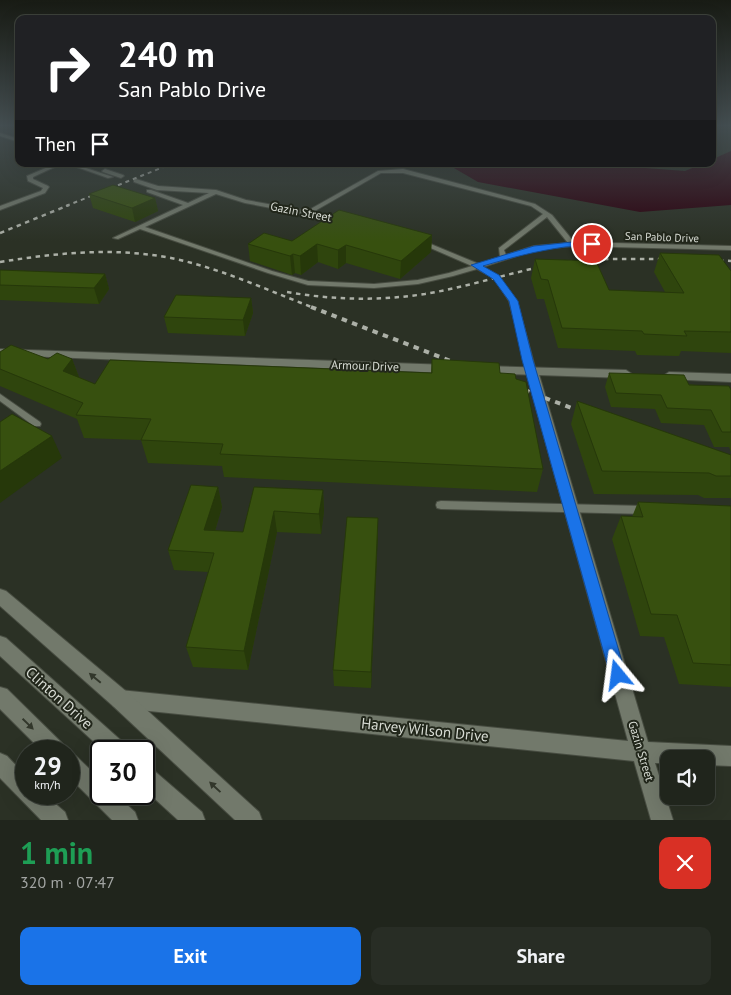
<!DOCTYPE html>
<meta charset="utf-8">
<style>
body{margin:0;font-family:"PT Sans",sans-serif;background:#282d25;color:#f1f3f6;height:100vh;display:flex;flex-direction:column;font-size:19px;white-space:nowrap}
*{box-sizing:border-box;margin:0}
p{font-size:16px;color:#a2a5a3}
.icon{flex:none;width:28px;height:28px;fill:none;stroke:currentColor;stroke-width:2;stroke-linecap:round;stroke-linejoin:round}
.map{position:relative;height:820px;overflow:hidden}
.panel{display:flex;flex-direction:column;background:#20251c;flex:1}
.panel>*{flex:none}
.top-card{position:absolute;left:15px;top:15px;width:701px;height:152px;border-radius:10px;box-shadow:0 5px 20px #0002,0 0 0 1px #3d423b;background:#202124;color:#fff;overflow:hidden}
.fabs{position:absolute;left:660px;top:750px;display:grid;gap:10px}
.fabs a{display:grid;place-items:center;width:55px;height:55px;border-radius:10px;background:#20251c;box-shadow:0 5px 20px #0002,0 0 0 1px #3d423b;font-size:25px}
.speed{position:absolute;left:15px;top:740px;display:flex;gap:10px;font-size:25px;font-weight:700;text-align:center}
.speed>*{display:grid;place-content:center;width:65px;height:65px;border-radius:50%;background:#20251c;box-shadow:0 5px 20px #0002,0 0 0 1px #3d423b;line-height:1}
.speed small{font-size:12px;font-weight:400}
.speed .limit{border:2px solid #111;border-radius:8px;background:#fff;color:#111}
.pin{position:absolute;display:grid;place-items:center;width:42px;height:42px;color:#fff;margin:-21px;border:2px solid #fff;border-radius:50%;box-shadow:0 1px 5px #0007}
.me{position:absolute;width:55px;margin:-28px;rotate:344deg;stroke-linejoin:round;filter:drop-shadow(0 0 4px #0008)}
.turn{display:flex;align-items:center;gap:18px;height:105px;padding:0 20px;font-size:22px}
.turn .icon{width:65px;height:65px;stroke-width:2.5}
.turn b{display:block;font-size:35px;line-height:42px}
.then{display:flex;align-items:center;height:48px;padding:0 20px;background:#0003;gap:10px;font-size:19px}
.round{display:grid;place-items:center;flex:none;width:52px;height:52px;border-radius:10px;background:#282d25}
.head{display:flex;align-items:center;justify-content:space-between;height:85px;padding:0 20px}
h1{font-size:30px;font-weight:700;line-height:38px;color:#1e9e55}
.action{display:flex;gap:10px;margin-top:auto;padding:10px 20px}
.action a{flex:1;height:58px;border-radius:10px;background:#1a73e8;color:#fff;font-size:20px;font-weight:700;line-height:58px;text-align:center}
.action a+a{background:#282d25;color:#f1f3f6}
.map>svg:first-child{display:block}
.water{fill:#2b000d}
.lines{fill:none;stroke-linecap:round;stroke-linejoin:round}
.service-casing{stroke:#474c41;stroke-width:2}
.minor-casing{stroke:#474c41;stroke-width:2}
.tertiary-casing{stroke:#474c41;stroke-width:2}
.secondary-casing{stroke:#474c41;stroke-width:2}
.service{fill:#72796b;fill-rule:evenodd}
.minor{fill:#72796b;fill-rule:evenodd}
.tertiary{fill:#72796b;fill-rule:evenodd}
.secondary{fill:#72796b;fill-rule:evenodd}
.rail-far2{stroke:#acb0a7;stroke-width:2;stroke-dasharray:4 4;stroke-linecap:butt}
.rail-far1{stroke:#acb0a7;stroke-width:2.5;stroke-dasharray:4.5 4.5;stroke-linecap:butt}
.rail{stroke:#acb0a7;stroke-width:4;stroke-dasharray:5.5 5.5;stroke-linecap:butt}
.wall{fill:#2f450d}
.shaded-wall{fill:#26380a}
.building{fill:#37500f;stroke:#26380a}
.oneway{fill:#32372b}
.route{fill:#1a73e8;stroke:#114b97}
.labels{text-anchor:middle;stroke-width:4;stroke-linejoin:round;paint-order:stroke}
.far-street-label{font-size:11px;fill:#d8dcd4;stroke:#22271b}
.street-label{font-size:12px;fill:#d8dcd4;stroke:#22271b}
.near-street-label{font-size:15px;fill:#d8dcd4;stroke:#22271b}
</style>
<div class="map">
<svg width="731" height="820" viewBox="0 0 731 820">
<rect width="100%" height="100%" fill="#2b3125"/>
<path class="water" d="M731,151v54l-91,7 -162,-30 -31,-18h146l92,7 17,-7h10l1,-5z"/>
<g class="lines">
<defs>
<path id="service" d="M0,133l19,6v3l-19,-6z
M55,164h6l-28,13v2l15,7 1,1 -4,6 -45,17v-4l41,-15 2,-3 -15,-7 -1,-5z
M68,164h6l39,13 -5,1z
M105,169l18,6 1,1 -3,2 -18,-6 -1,-1z
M403,169l132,35 17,11 22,27 157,4v4l-159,-4 -37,4 -52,17 15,9 19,25 19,70 -4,2 -4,-2 -19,-70 -15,-23 -17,-9 -24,7 -35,8 -44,4 -66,-3 -40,-12 -128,-44 -22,10 -5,-1 70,-33 -36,-13v-2h4l37,13 21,-10 -52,-3 -23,-8v-2l2,-1 22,7 58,4 30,10 61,11 71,-40zM381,173h22l128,33 12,8 -44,34 1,9 -21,7 -58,-24 -2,1v2l53,23 -23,7 -31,7 -44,4 -66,-3 -36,-10 -127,-44 71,-33 29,9 94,18 3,-2 -1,-1 -28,-6zM547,217l21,26 -34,3 -28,9 -2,-5z
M0,394l40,28 1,2 -1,2h-6l-34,-25z
M441,501l205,5 4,1 1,3 -1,3 -4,1 -205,-5 -4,-1 -1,-3 1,-3z"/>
<path id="minor" d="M532,367l6,4 110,371 83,4v20l-25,-1v-6h-37v4h-14l18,57h-22l-17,-59 -514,-53 -7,-2 -2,-7 2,-7 7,-2 508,51 -102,-370z"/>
<path id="tertiary" d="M0,349l449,16 6,4 -6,4 -449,-18z
M484,366l142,4 6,4 -6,4 -146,-5 -2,-3z
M669,372l62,2v8l-66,-3 -2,-3z
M0,589l6,2 121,101 132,120 3,8h-27l-122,-114 -113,-100z
M0,753l7,3 19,20v18h18l21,18 3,8h-27l-41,-42z"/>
<path id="secondary" d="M0,636l6,2 119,106 3,7h-24l-104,-95z
M0,687l7,2 56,55 3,7h-24l-42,-42z
M69,753l7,3 25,24v14h14l20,18 3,8h-26l-43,-43z
M144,765l7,3 51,44 3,8h-27l-34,-31z"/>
</defs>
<use href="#service" class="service-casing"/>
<use href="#minor" class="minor-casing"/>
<use href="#tertiary" class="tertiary-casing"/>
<use href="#secondary" class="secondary-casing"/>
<use href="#service" class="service"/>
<use href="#minor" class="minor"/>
<use href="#tertiary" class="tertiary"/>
<use href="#secondary" class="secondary"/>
<path class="rail-far2" d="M66,206l105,-42"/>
<path class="rail-far1" d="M0,233l69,-28
M710,260l21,1
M0,262c56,-9 114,-15 171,-4 49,10 96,32 143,50
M568,262l40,-3h65
M287,292c46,8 91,9 138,2 41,-7 82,-20 123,-29"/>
<path class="rail" d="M311,307l150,58
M514,386l73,28"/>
</g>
<path class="wall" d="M89,194l66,4 3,13 -23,11 -42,-14z
M432,235l-1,17 -31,27 -54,-16 -8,6 -20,-7 -17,13 -6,-2 -3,2 -42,-14 -2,-17z
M660,253l71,18v82l-50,-2 -2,5 -42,-1 -2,-4 -77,-3 -14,-49h-7l-6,-21 4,-19 74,31 56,2 -11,-20z
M0,270l105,4 4,15 -10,15 -99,-4z
M251,298l2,15 -8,23 -77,-3 -4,-16z
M0,352l48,7h24l7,18 16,7 336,-11 1,-14 68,14 16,6 27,90 -6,23 -313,-15 -2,-11 -74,-3 -7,-23 -57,-2 -7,-19 -77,-33z
M609,373l122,17v62l-2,-5h-15l-10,-22 -43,-2 -6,-14 -44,-2 -6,-20z
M577,401l154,54v43h-27l-6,-3 -104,-1 -23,-70z
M218,487l4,20 -7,24 28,1 11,-45 69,3 1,21 -3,23 -44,-2 -29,138 -55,-3 -7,-20 22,-75 -34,-2 -6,-20z
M638,502l93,4v181l-52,-3 -15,-47 -24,-1 -28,-97 9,-23 11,1z
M378,518l-7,170 -37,-2 -1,-16z"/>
<path class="shaded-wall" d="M155,198l3,13 -23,11 -3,-14z
M432,235l-1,17 -31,27 1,-18z
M317,244l1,18 -17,13 -1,-19z
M346,245v18l-8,6v-19z
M293,254l2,19 -3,2 -2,-19z
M105,274l4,15 -10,15 -5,-16z
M251,298l2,15 -8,23 -2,-16z
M72,359l8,21 -17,-9z
M52,436l10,22 -62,45v-32z
M218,487l4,20 -13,44 -5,-21z
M323,490l1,21 -3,23 -2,-20z
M274,511l3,21 -29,138 -4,-19z
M378,518v17l-7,153v-16z"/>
<path class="building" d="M113,185l42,13 -23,10 -43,-14z
M339,210l93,25 -31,26 -55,-16 -8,5 -21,-6 -17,12 -7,-2 -3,2 -42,-12 16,-11 28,8z
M660,253l59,2 12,16v61l-47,-1 3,5 -43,-2 -2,-3 -80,-3 -14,-48 -7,-1 -6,-20 61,2 13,29 75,3z
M0,270l105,4 -11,14 -94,-3z
M176,295l75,3 -8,22 -79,-3z
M11,345l37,14 9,-6 15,6 -9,12 32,13 15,-24 322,13v-14l67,4 1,10 15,1 1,5 10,3 17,87 -323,-15 3,-10 -82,-4 10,-21 -75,-4 7,-12 -83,-34v-17z
M609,373l75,2 5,10 40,1 2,4v42h-9l-11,-22 -44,-2 -6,-13 -45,-2z
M577,401l154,54v21h-15l-7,-3 -107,-2z
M12,414l40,22 -52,35v-49z
M191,485l27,2 -14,43 39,2 11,-45 69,3 -4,24 -45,-3 -30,140 -58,-4 28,-94 -46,-3z
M638,502l93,4v159l-38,-2 -16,-48 -26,-1 -30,-98 22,1z
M347,517l31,1 -7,154 -38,-2z"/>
<defs><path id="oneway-solid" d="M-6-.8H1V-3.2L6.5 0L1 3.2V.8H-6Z" transform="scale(1.25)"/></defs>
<g class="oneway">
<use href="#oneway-solid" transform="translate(95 678) rotate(-140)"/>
<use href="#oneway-solid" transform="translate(28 724) rotate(44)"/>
<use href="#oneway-solid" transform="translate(215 787) rotate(-137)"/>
</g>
<linearGradient id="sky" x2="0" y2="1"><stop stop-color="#181b14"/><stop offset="0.52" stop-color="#444e51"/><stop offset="1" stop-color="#444e51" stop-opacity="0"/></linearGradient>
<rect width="731" height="241" fill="url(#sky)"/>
<path class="route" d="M572,242h20l4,2c-8,6 -22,2 -31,3 -29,4 -55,11 -82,19l16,9 19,26 15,59 93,315 -2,6 -6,2 -6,-2 -2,-6 -88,-315 -13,-59 -16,-22 -22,-14 63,-19z"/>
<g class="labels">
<g class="far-street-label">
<text transform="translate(662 237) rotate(2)" y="4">San Pablo Drive</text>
</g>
<g class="street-label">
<text transform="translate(301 212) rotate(11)" y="4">Gazin Street</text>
<text transform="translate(365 366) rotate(2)" y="4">Armour Drive</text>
<text transform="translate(641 751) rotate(73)" y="4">Gazin Street</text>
</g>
<g class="near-street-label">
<text transform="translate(59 698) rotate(42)" y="5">Clinton Drive</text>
<text transform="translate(425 730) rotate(6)" y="5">Harvey Wilson Drive</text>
</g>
</g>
</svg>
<div class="fabs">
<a><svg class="icon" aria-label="sound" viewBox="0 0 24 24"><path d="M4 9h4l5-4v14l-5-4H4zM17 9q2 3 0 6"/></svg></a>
</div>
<div class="speed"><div>29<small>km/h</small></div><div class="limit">30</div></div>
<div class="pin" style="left:592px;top:244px;background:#d93025"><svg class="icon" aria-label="arrive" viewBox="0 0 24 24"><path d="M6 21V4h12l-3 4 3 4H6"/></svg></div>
<svg class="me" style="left:618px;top:675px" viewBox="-20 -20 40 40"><path d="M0-17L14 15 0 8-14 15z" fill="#1a73e8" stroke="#fff" stroke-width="4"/></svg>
<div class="top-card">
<div class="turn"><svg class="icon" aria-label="right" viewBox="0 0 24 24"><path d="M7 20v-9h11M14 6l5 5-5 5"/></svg><div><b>240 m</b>San Pablo Drive</div></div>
<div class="then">Then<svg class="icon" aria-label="arrive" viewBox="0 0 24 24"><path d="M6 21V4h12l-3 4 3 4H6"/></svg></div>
</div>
</div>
<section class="panel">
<div class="head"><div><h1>1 min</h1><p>320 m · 07:47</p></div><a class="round" style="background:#d93025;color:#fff"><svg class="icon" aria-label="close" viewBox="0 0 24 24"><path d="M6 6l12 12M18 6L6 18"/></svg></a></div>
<div class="action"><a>Exit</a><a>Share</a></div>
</section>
